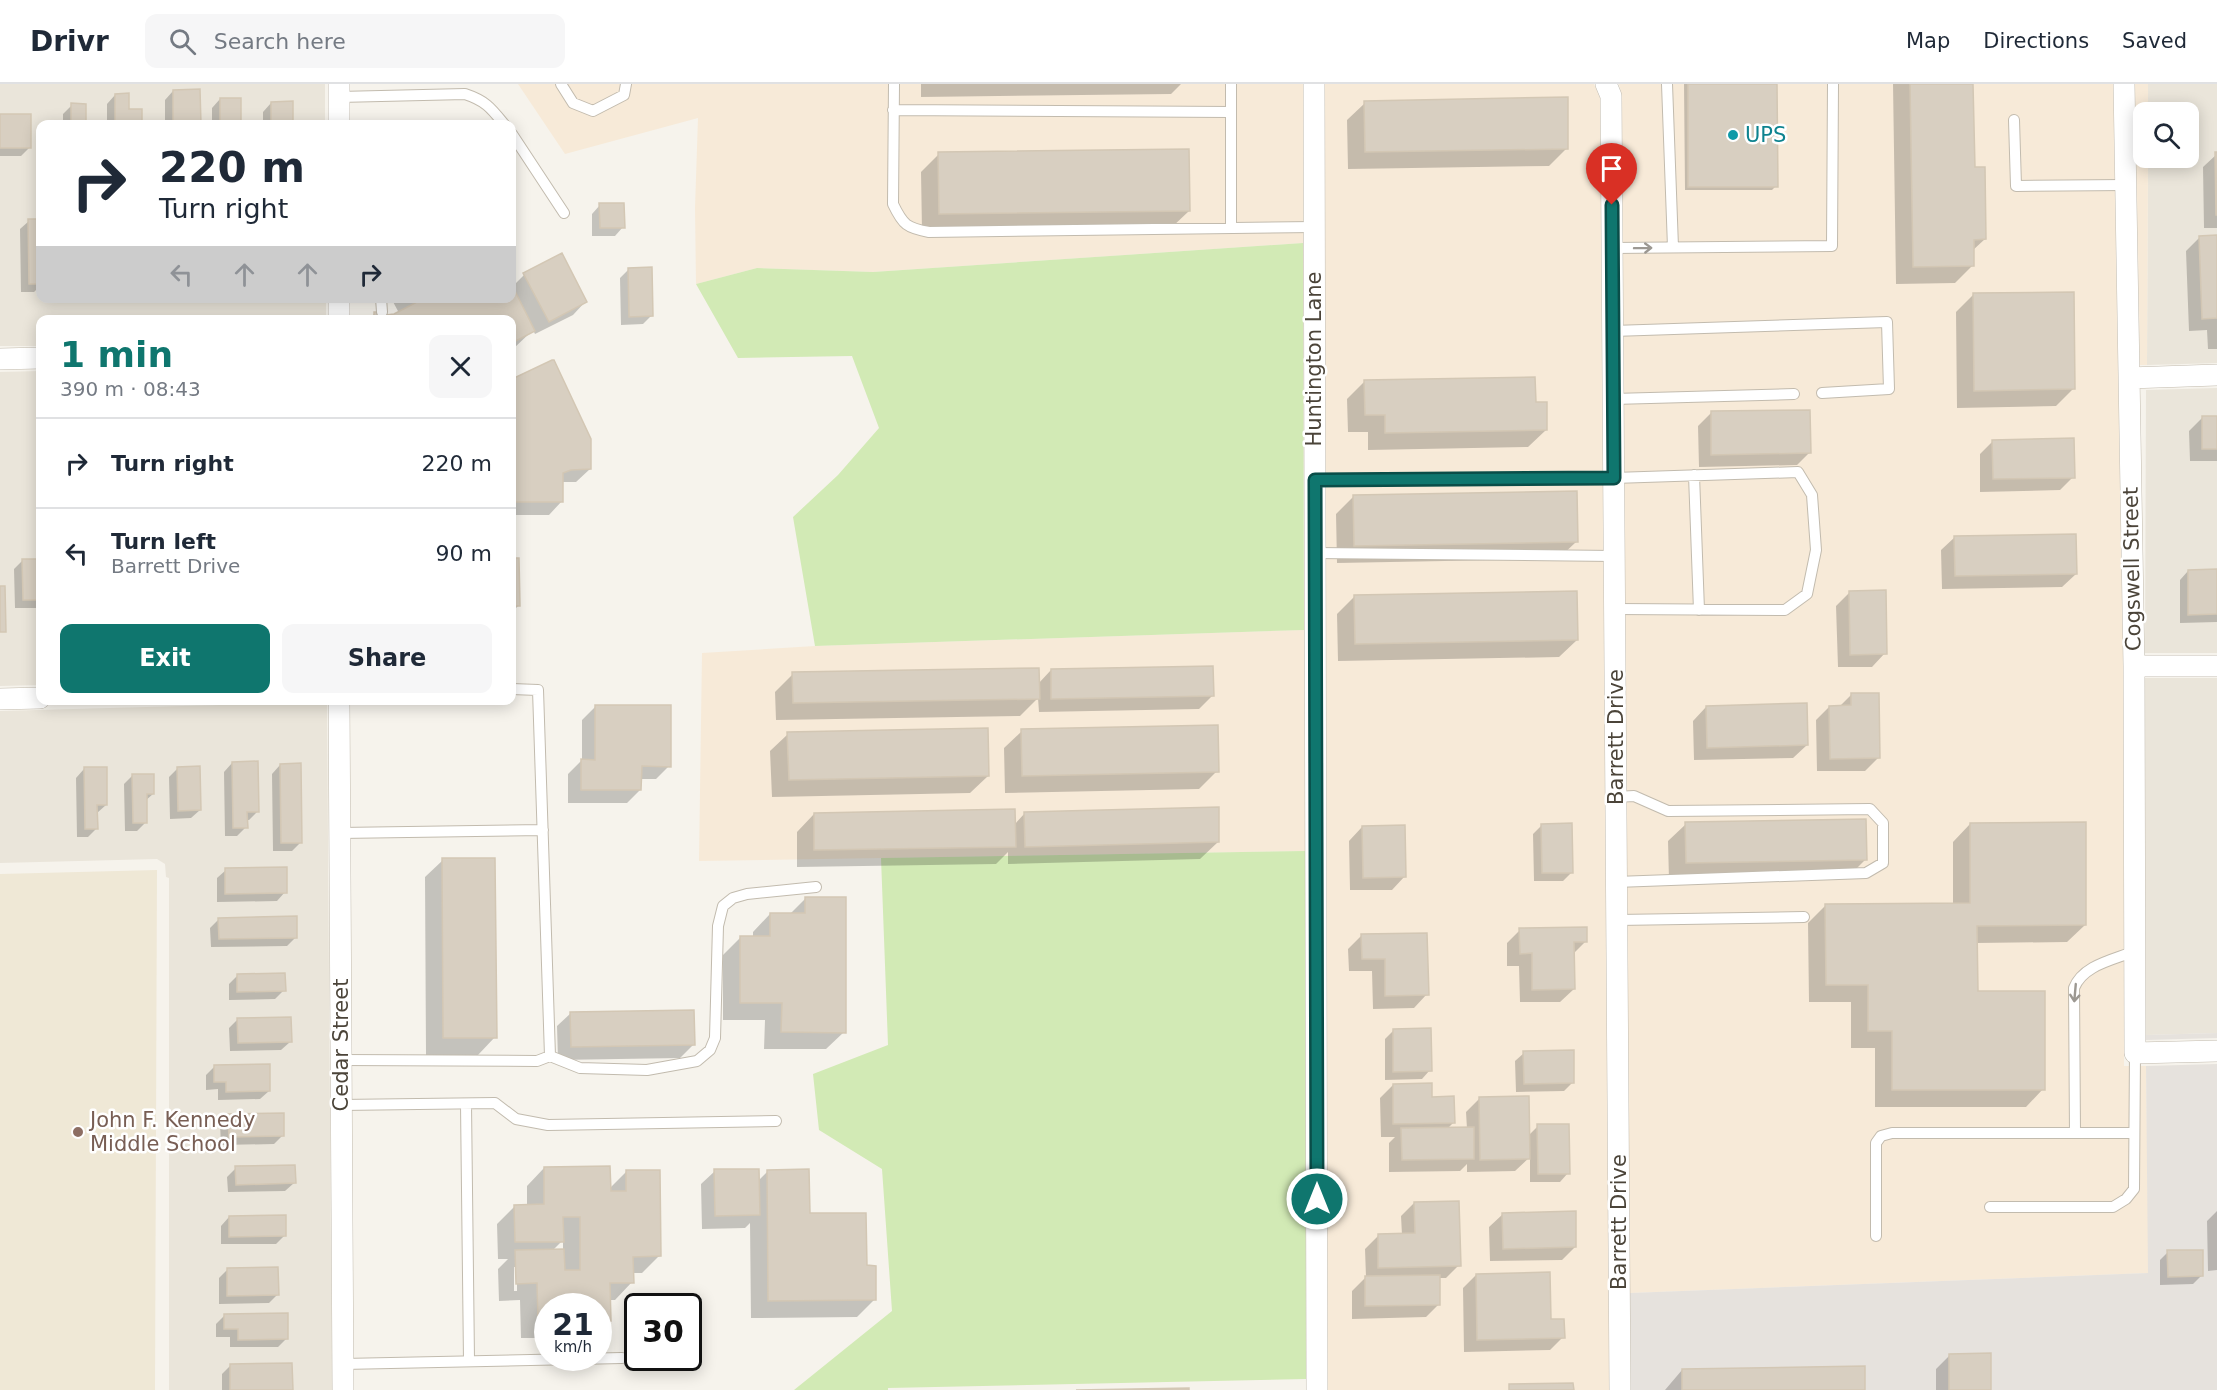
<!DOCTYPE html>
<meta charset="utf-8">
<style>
body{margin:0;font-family:"DejaVu Sans",sans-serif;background:#f6f6f7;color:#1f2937;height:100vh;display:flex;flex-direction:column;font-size:22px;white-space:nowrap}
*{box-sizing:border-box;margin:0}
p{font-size:20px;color:#747a83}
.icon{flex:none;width:33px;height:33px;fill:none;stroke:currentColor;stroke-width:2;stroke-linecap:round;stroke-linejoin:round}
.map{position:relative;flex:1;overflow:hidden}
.panel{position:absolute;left:36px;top:231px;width:480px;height:390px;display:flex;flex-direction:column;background:#fff;border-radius:12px;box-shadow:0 3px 15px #0003}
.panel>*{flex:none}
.hud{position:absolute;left:36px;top:36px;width:480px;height:183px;border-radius:12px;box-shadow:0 3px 15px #0003;background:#fff;color:#1f2937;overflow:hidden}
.tools{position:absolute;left:2133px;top:18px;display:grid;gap:12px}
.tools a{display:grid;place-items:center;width:66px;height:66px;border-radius:12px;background:#fff;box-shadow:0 3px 15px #0003;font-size:30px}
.speed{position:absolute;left:534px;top:1209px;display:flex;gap:12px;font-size:30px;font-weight:700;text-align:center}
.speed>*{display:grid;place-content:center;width:78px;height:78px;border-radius:50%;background:#fff;box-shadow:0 3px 15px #0003;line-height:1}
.speed small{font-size:15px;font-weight:400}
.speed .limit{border:3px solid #111;border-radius:9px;background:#fff;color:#111}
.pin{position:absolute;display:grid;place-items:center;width:51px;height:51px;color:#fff;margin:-62px -26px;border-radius:50% 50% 50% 0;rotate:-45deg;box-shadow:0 0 6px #0007}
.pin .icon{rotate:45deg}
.me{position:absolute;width:66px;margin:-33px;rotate:0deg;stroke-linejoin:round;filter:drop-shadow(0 0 4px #0008)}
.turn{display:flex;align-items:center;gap:21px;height:126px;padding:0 24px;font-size:27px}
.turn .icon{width:78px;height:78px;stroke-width:2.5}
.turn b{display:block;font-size:42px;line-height:51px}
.lanes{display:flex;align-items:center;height:57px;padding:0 24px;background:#0003;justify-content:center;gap:30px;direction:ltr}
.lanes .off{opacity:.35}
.round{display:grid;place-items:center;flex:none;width:63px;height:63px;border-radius:12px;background:#f6f6f7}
.headline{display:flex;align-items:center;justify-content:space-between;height:102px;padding:0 24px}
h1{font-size:36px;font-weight:700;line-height:45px;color:#0f766e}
.cta{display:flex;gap:12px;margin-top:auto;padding:12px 24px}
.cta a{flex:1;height:69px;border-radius:12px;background:#0f766e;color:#fff;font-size:24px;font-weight:700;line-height:69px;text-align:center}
.cta a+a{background:#f6f6f7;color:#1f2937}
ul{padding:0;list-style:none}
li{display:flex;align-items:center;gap:18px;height:90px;padding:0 24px;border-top:2px solid #e0e1e3}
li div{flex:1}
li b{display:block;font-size:22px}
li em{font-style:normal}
header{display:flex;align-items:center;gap:36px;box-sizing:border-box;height:84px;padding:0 30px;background:#fff;border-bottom:2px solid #e0e1e3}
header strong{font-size:28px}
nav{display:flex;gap:33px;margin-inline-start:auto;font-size:21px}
.search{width:420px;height:54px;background:#f6f6f7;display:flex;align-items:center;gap:15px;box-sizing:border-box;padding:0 21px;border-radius:12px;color:#747a83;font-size:22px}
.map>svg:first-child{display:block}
.residential{fill:#eae5da}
.commercial{fill:#f7ead8}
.industrial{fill:#e6e2dd}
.education{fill:#efe8d6}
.green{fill:#d2eab5}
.shadow{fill:#0003;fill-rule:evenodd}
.building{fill:#d8cfc1;stroke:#d3c7b4;stroke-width:1.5}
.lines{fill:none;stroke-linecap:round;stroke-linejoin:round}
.service-casing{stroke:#c2bbae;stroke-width:12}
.minor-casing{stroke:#c2bbae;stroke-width:22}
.service{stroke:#fff;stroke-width:10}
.minor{stroke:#fff;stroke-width:21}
.oneway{stroke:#9c9892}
.route-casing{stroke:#0a4d48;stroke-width:15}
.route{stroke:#0f766e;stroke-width:10}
.culture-dot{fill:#0f9aa8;stroke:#fff;stroke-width:2}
.education-dot{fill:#8d6e63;stroke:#fff;stroke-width:2}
.labels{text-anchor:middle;stroke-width:5;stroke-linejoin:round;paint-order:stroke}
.culture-label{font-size:21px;fill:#0d838f;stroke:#fff;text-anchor:start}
.street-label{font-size:21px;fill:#4b4439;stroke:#fff}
.education-label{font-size:21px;fill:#785e54;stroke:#fff;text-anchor:start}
</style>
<header>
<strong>Drivr</strong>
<div class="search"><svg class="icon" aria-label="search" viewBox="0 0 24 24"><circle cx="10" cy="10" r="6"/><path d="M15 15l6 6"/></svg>Search here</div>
<nav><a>Map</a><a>Directions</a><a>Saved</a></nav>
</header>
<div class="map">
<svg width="2217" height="1306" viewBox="0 0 2217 1306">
<rect width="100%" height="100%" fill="#f6f3ec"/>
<path class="residential" d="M0,0h325v40h-285v174l286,1v20l-286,1v26h-40z
M2148,0h69v279l-70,2 1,-207h40v-46h-40z
M40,287v314l-40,1v-314z
M2217,304v265h-72l1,-263z
M2145,594h72v355l-71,2z
M327,618l5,688h-163v-512l-3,-1 -1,-13 -8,-5 -157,4v-152z"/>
<path class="commercial" d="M518,0h785v159l-430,29 -116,-4 -61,16 -1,-76 3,-90 -133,36z
M1325,0h269l6,14 9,1292h-281z
M1619,0h494l10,582 1,400h22l3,207 -519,20 -8,-1197z
M2135,0h13v28h-4v46h4l-1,207h-7z
M1304,546l1,221 -606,10 3,-208 113,-7z"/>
<path class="industrial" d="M2217,949v5l-71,2v-5z
M2217,980v326h-586l-1,-97 518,-20 -2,-207z"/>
<path class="education" d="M157,786l-2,520h-155v-516z"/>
<path class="green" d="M1303,159l1,387 -489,16 -22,-129 45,-42 41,-47 -27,-72 -114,2 -42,-74 61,-16 116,4z
M1305,767l1,528 -418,9v2h-94l98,-79 -10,-142 -63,-39 -6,-56 75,-29 -7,-187z"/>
<path class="shadow" d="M921,0h260l-10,10 -250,3z
M1684,0h92v102l-4,4h-87z
M1893,0h79l1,84 12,71 -13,12 1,14 -18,18 -59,1z
M173,7h26v33h-34v-24z
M115,11l12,16h13v13h-33v-20z
M220,15h19v25h-27v-16z
M271,19h21v21h-29v-12z
M1365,19l202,45 -18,18 -201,3 -1,-49z
M72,21h12v19h-21v-10z
M0,32l30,31 -9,9h-21z
M939,70l250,57 -18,17 -249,3 -1,-59z
M2217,70v74h-13l-1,-61z
M600,121l23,22 -8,9h-23v-22z
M40,136v66l-6,6h-13l-1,-63 9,-8z
M2217,153v112h-9l-1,-19 -18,1 -3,-80 13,-13z
M629,185l22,47 -8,8 -22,1 -1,-47z
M524,191l62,26 -13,14 -38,19 -2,-4 -21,20v-30h-143l5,-6 11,2 14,-3 -8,-15h121v-11z
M1973,211l101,93 -18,18 -99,2 -1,-96z
M554,278l36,107 -14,13h-15l1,19 -13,14h-37v-134z
M1365,297l181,49 -18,17 -160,3v-18h-20l-1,-33z
M1711,329l99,39 -13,13 -98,2 -1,-41z
M2202,334h15v43h-27l-1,-30z
M1993,357l80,36 -13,13 -80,2v-38z
M1354,412l222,46 -18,17 -221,4 -1,-49z
M1955,453l121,37 -14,13 -120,2 -1,-39z
M23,476h17v48h-25l-1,-39z
M512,476h6l1,45 -7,7z
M2188,487h29v51l-37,1v-43z
M1850,508l35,61 -13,14h-34l-2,-61z
M1355,512l222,44 -18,17 -221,4 -1,-47z
M1051,586l161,26 -13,13 -160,3 -1,-14 -18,18 -244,4 -1,-28 18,-18 245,10z
M1851,611l28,62 -14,14h-48l-1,-51 13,-13h10z
M595,623l74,59 -13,13h-16v11l-13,13h-59v-29l14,-14v-40z
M1706,623l101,38 -14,13 -99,2 -1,-39z
M1022,647l195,40 -18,18 -194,4 -1,-45z
M788,650l200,42 -18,17 -198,4 -2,-46z
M232,679l26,48 -9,9h-3v7l-9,9h-12l-1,-64z
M280,681l21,77 -9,9h-19l-1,-77z
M178,684l22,42 -9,8 -21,1 -1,-42z
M84,685l22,36 -9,8 -1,16 -8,8h-11l-1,-59z
M132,692l21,18 -8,7 1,21 -9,9h-12l-1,-47z
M1025,729l193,29 -18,17 -192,5v-12l-12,12 -199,3v-35l17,-18 200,11z
M1686,740l180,35 -18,18 -179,3 -1,-39z
M1970,740l115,101 -18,17 -91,1v49l67,97 -17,18h-151v-59h-24v-46h-42l-1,-79 18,-18h127v-63z
M1542,741l30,47 -9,9h-29l-1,-47z
M1362,743l43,49 -13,14h-42l-1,-49z
M443,776l52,177 -17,18h-52l-1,-178z
M226,786l59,22 -8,9 -60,1v-24z
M806,814l38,134 -18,17h-62l1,-29h-42v-65l18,-18 12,1v-6l17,-18h20z
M219,835l77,18 -9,9 -76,1 -1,-19z
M1520,846l66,11 -13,13 1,35 -14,13h-40l-1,-36h-12v-23z
M1361,852l66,58 -13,14 -41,1 -1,-38h-23l-1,-22z
M238,891l46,15 -9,9 -46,1v-16z
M571,929l122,32 -13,13 -122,2 -1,-34z
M238,935l52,23 -9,8 -51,1 -1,-23z
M1393,947l37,39 -8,9 -37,1v-41z
M1524,969l49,29 -9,9 -48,1 -1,-31z
M215,982l54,25 -9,8 -42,1v-11l-12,1v-15z
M1393,1001l38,13 22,25 -6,6h20l-1,-17 13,-13 49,37 10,-10 30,47 -8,9h-30v-25l-15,14 -48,1v-8l-7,7 -71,1v-29l6,-6h-14l-1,-39z
M229,1031l54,20 -9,9 -53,1 -1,-21z
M236,1084l58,15 -9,8 -57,1 -1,-15z
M544,1084l65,21 17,-17 34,83 -18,18h-10v9l-17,18h-6l1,21 -12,11v-26h-50v32h-27l-1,-38 -21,1 -1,-32 10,-10h-10l-1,-35 18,-18h12v-20zM563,1156v11h-11zM514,1183h3v24h-3z
M715,1087l43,10 10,-10 40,44 57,52 10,32 -18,18 -106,1 -1,-95 -5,5 -43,1 -1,-45z
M1414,1119l45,62 -13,13h-8l1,26 -13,13 -74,2v-28l14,-14 -1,-28 13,-13 24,-1 -1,-19z
M2217,1127v59l-9,1 -1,-50z
M1503,1130l72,33 -13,13 -72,1 -1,-34z
M229,1133l56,18 -9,9h-55v-18z
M2168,1168l34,23 -9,9 -33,1v-25z
M228,1185l49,26 -8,8 -50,1v-26z
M1476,1191l74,46 13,16 -13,13 -86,2 -1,-64z
M224,1232l63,22 -9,9h-48v-10h-14v-13z
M1949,1272l41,34h-54v-21z
M230,1282l61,24h-69v-16z
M1682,1286l182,20h-199z"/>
<path class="building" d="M1688,0h89l1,103h-90z
M1910,0h63l2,83h10l1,72 -12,1v26l-61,1z
M200,5l1,35h-28v-34z
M129,9v16h13v15h-27v-30z
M1568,13v52l-203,3 -1,-51z
M220,14h21v26h-21z
M293,17v23h-22v-22z
M71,19l15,1v20h-15z
M0,30h31v34h-31z
M1189,65l1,62 -251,3 -1,-62z
M2215,68h2v63h-1z
M599,119h25l1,25h-25z
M28,135h12v65h-11z
M2217,151v83l-15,1 -3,-83z
M562,169l25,49 -38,20 -26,-49z
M652,183l1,49 -24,1 -1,-49z
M512,201l23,46 -23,12v-23h-138v-8h12v3l8,-1 25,-13 -2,-3h95z
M2074,208l1,97 -101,2 -1,-98z
M552,276h2l37,79v30l-20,1 -8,3v29h-51v-123z
M1535,293l1,25h11v28l-162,3v-18h-20l-1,-35z
M1810,326l1,43 -100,2v-44z
M2202,332h15v33h-15z
M2074,354l1,40 -82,1 -1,-39z
M1577,407l1,51 -224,4 -1,-51z
M2076,450l1,40 -122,2 -1,-40z
M512,474h7l1,48h-8z
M22,475h18v41h-17z
M2217,485v45l-29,1v-45z
M0,502h5l1,46h-6z
M1886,506l1,64 -37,1 -1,-64z
M1577,507l1,49 -223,4 -1,-49z
M1213,582l1,30 -163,3v-30z
M1039,584l1,31 -247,4 -1,-31z
M1851,609h28l1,65 -50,1 -1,-53 22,-1z
M1807,619l1,42 -101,3 -1,-42z
M595,621h76v62l-29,-1 -1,24h-60v-31l14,1z
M1218,641l1,47 -197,4 -1,-47z
M988,644l1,48 -200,4 -2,-48z
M258,677l1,51h-12l1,16h-15l-1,-66z
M301,679l1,80h-21l-1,-79z
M200,682l1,44 -23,1 -1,-44z
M84,683h23v38h-10l1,24h-13z
M132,690h22v20h-7v29h-14z
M1219,723v35l-194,5 -1,-35z
M1015,725l1,38 -202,3v-37z
M1866,735l1,41 -181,3 -1,-41z
M2086,738v103l-109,1 1,65h67v99h-153v-59h-24v-46h-42l-1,-81 145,-1v-80z
M1572,739l1,50h-31l-1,-49z
M1405,741l1,52 -43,1 -1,-52z
M442,774h53l2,180h-54z
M287,783v26l-62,1v-26z
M805,813h41v136l-65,-1 1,-29h-42v-67h30v-23h35z
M297,832v22l-78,1 -1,-21z
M1587,843v15h-13l1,47 -43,1v-37l-12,1 -1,-26z
M1427,849l2,62 -44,1v-37h-23l-1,-25z
M285,889l1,18 -49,1v-18z
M694,926l1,35 -124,2 -1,-35z
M291,933l1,25 -54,1 -1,-25z
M1431,944l1,43 -39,1v-43z
M1574,966v33l-50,1 -1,-33z
M270,980v27l-44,1v-10h-12v-17z
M1432,999v14l22,-1 1,27 -62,1v-40z
M1529,1012l1,63 -50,1 -1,-63z
M284,1029v23l-55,1 -1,-23z
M1537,1040h32l1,50h-32z
M1474,1043v32l-72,1 -1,-32z
M295,1081l1,18 -60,2 -1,-19z
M610,1082l1,25h15v-21h34l1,86 -28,1 1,26h-24l1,38 -13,1v-16h-50v15h-10l-1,-38 -21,1 -1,-34 49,-1 1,21h15v-53h-17l1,25h-49l-1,-37 30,-1v-37z
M714,1085h45l1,46 -45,1z
M809,1085l1,44h56l1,52 9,1v34l-108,1 -1,-131z
M1459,1117l2,65 -83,2v-34l37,-1 -1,-31z
M1576,1127v36l-73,2 -1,-36z
M286,1131v21l-57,1v-21z
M2167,1166h36v26l-35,1z
M278,1183l1,28 -52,1v-28z
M1550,1188l1,47h13l1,19 -88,2 -1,-66z
M1440,1191v30l-75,1v-30z
M288,1229v26l-50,1v-11h-14v-15z
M1991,1269v37h-42v-36z
M292,1279l1,27h-63v-26z
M1865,1282v24h-183v-21z
M1573,1299l1,7h-65v-6z
M1189,1304v2h-113z"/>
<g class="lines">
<defs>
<path id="service" d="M561,0l12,19 20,8 31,-16 2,-11
M894,0l-1,120c10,21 14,24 36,28l385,-5
M1231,0v144
M1667,0l6,163
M339,13l126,-3c21,7 26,14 39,30
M893,26l338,2
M2014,36l2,66 110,-1
M512,50l52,79
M1612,164l220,-2 1,-162
M381,214l1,14
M1613,247l274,-9 2,67 -67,4
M1613,315l181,-5
M1694,391l5,135
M1315,396l299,-2 184,-6 14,23 4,55 -9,44 -22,16 -170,-1
M1315,469l299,3
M1616,713l18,-1 34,15 202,-2 13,14v40l-17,10 -250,9
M340,749l203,-3
M1617,836l187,-3
M550,972l30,12 67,2 50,-9 13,-11 5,-12 3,-112 5,-20 10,-8 14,-4 69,-7
M341,976l196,1 13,-5 -12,-366 -26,-1
M466,1020l3,256
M341,1021l154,-2 21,16 32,6 228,-4
M2075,1049l-1,-145c9,-23 39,-28 61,-37
M1990,1123h123l13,-8 8,-10 1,-136
M1876,1152v-93l5,-7 11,-3h242
M343,1280l279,-6"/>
<path id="minor" d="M339,0v40
M1314,0l3,1306
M1606,0l5,12 9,1294
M2124,0l10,582 1,387 82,-2
M339,214v22
M0,275l40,-1
M2129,294l88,-3
M2134,582h83
M0,615l40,-1
M339,616l4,690"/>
</defs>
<use href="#service" class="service-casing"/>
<use href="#minor" class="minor-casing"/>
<use href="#service" class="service"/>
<use href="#minor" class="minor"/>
</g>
<defs><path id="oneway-shaft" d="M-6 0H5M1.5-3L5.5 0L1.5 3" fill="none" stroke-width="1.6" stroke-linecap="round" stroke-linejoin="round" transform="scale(1.5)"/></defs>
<g class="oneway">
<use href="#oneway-shaft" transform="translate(1643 164) rotate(-1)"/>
<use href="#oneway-shaft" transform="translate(2075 909) rotate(95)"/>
</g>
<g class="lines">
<defs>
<path id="route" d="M1317,1115l-2,-719 299,-2 -2,-273"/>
</defs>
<use href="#route" class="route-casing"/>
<use href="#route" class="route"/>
</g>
<circle class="culture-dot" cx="1733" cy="51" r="6"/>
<circle class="education-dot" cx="78" cy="1048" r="6"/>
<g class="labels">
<g class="culture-label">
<text x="1745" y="58">UPS</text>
</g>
<g class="street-label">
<text transform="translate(1314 275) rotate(-90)" y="7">Huntington Lane</text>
<text transform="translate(2132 485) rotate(-91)" y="7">Cogswell Street</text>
<text transform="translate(1616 653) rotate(-90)" y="7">Barrett Drive</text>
<text transform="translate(341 961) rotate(-90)" y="7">Cedar Street</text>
<text transform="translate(1619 1138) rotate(-90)" y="7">Barrett Drive</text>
</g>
<g class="education-label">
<text x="90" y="1043">John F. Kennedy<tspan x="90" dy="24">Middle School</tspan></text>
</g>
</g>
</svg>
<div class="tools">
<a><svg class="icon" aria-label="search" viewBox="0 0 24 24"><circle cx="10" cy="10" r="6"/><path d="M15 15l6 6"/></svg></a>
</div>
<div class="speed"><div>21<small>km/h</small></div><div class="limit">30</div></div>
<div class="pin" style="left:1612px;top:121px;background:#d93025"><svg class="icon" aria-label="arrive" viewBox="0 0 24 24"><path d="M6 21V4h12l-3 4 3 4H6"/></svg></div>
<svg class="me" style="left:1317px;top:1115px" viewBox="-20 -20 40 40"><circle r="17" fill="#0f766e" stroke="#fff" stroke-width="3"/><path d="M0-11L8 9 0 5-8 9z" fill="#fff"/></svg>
<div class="hud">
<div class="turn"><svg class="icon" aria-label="right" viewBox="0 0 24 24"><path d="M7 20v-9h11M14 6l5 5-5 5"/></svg><div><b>220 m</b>Turn right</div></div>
<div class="lanes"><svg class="icon off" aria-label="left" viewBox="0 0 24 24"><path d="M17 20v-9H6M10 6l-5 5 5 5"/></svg><svg class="icon off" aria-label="ahead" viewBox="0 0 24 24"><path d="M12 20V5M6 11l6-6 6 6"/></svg><svg class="icon off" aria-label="ahead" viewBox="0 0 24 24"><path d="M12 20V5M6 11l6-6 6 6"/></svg><svg class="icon" aria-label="right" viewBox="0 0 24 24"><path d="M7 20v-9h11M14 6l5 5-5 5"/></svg></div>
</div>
<section class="panel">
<div class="headline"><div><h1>1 min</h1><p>390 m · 08:43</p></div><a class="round"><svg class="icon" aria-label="close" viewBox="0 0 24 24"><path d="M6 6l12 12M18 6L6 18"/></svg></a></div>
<ul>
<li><svg class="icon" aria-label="right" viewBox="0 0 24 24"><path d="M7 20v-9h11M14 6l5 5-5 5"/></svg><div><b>Turn right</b></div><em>220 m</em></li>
<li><svg class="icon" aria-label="left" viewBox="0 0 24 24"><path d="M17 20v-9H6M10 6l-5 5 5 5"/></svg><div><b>Turn left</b><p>Barrett Drive</p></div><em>90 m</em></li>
</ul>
<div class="cta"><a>Exit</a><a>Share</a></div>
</section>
</div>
